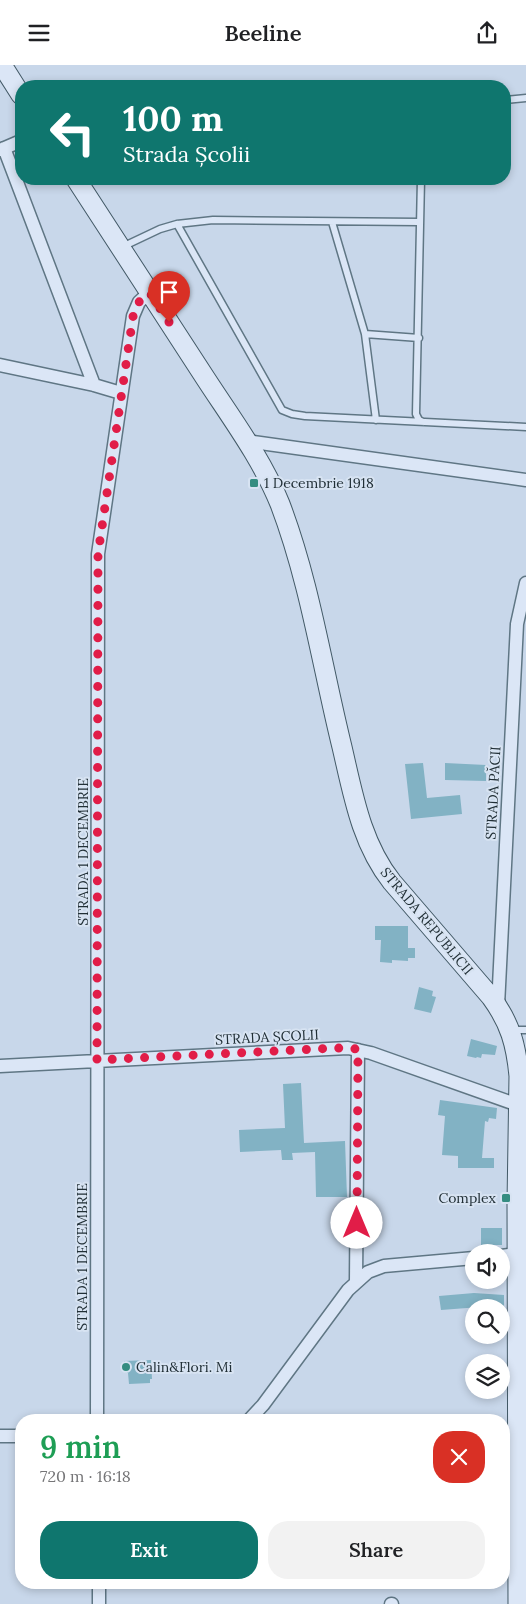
<!DOCTYPE html>
<meta charset="utf-8">
<style>
body{margin:0;font-family:Lora,serif;background:#f2f2f2;color:#202124;height:100vh;display:flex;flex-direction:column;font-size:19px;white-space:nowrap}
*{box-sizing:border-box;margin:0}
p{font-size:16px;color:#757577}
.icon{flex:none;width:28px;height:28px;fill:none;stroke:currentColor;stroke-width:2;stroke-linecap:round;stroke-linejoin:round}
.map{position:relative;flex:1;overflow:hidden}
.details{position:absolute;left:15px;top:1349px;width:495px;height:175px;display:flex;flex-direction:column;background:#fff;border-radius:20px;box-shadow:0 2px 8px #0003}
.details>*{flex:none}
.top-card{position:absolute;left:15px;top:15px;width:496px;height:105px;border-radius:20px;box-shadow:0 2px 8px #0003;background:#0f766e;color:#fff;overflow:hidden}
.tools{position:absolute;left:465px;top:1179px;display:grid;gap:10px}
.tools a{display:grid;place-items:center;width:45px;height:45px;border-radius:50%;background:#fff;box-shadow:0 2px 8px #0003;font-size:25px}
.pin{position:absolute;display:grid;place-items:center;width:42px;height:42px;color:#fff;margin:-51px -21px;border-radius:50% 50% 50% 0;rotate:-45deg;box-shadow:0 0 5px #0007}
.pin .icon{rotate:45deg}
.me{position:absolute;width:55px;margin:-28px;rotate:0deg;stroke-linejoin:round;filter:drop-shadow(0 0 4px #0008)}
.turn{display:flex;align-items:center;gap:18px;height:105px;padding:0 25px;font-size:22px}
.turn .icon{width:65px;height:65px;stroke-width:2.5}
.turn b{display:block;font-size:35px;line-height:42px}
.round{display:grid;place-items:center;flex:none;width:52px;height:52px;border-radius:20px;background:#f2f2f2}
.headline{display:flex;align-items:center;justify-content:space-between;height:85px;padding:0 25px}
h1{font-size:30px;font-weight:600;line-height:38px;color:#1e9e55}
.primary-button{display:flex;gap:10px;margin-top:auto;padding:10px 25px}
.primary-button a{flex:1;height:58px;border-radius:20px;background:#0f766e;color:#fff;font-size:20px;font-weight:600;line-height:58px;text-align:center}
.primary-button a+a{background:#f2f2f2;color:#202124}
header{display:flex;justify-content:space-between;align-items:center;height:65px;padding:0 25px;background:#fff;font-size:22px;font-weight:600}
.map>svg:first-child{display:block}
.building{fill:#82b2c4}
.lines{fill:none;stroke-linecap:round;stroke-linejoin:round}
.service-casing{stroke:#5f7684;stroke-width:9}
.minor-casing{stroke:#5f7684;stroke-width:15}
.secondary-casing{stroke:#425966;stroke-width:21}
.service{stroke:#dbe6f6;stroke-width:6}
.minor{stroke:#dbe6f6;stroke-width:12}
.secondary{stroke:#dbe6f6;stroke-width:19}
.route{stroke:#e11d48;stroke-width:9;stroke-dasharray:0 16.2}
.poi-dot{fill:#358d81;stroke:#d7e3f2;stroke-width:2}
.labels{text-anchor:middle;stroke-width:4;stroke-linejoin:round;paint-order:stroke}
.poi-label{font-size:14px;fill:#212f36;stroke:#d7e3f2;text-anchor:start}
.street-label{font-size:14px;fill:#212f36;stroke:#d7e3f2}
</style>
<header><svg class="icon" aria-label="menu" viewBox="0 0 24 24"><path d="M4 6h16M4 12h16M4 18h16"/></svg>Beeline<svg class="icon" aria-label="share" viewBox="0 0 24 24"><path d="M12 15V3M7 8l5-5 5 5M5 13v7h14v-7"/></svg></header>
<div class="map">
<svg width="526" height="1539" viewBox="0 0 526 1539">
<rect width="100%" height="100%" fill="#c8d7ea"/>
<path class="building" d="M423,698l4,35 33,-3 2,19 -51,5 -6,-55z
M445,698l41,2v16l-41,-1z
M375,861h33v22h7v10h-7v3l-16,-1v3l-12,-1 1,-22h-6z
M419,922l14,4 -1,5 4,1 -5,16 -17,-4z
M471,974l26,7 -2,9 -13,-1 -1,4 -4,-1 -1,1 -9,-2z
M301,1018l3,60 41,-2 2,56h-31l-1,-45 -23,1 1,7h-11l-1,-10 -41,2 -1,-22 46,-2 -2,-44z
M440,1035l57,8 -1,11 -7,-1 -1,4 -3,-1 -3,37h12v10h-36v-12l-16,-1 3,-39 -7,-1z
M481,1163h21v17h-21z
M474,1228l30,2v11l-23,-1 -1,2 -39,3 -2,-14z
M151,1295l1,19h-2v4l-21,1 -1,-11h-3l-1,-12z"/>
<g class="lines">
<defs>
<path id="service" d="M505,35l21,-2
M421,114l-5,235 3,6 4,2
M332,157l33,112 11,86
M177,159l105,186 10,4 13,2 221,11
M122,182l38,-18 17,-5 36,-4 206,2
M365,269l54,4
M512,965h14"/>
<path id="minor" d="M4,83l90,237
M0,85l21,-9
M0,300l94,20 27,8
M246,376l280,39
M498,941l19,-382 9,-41
M0,1001l348,-18 23,5 147,52
M501,1191l16,-2
M356,1216l2,-231
M97,1355l1,-866 35,-238 6,-14 11,-10
M249,1355l14,-15 85,-115 20,-18 16,-6 90,-8
M0,1371h21
M99,1518v21
M391,1539h1"/>
<path id="secondary" d="M2,0l19,30
M76,114c42,64 84,129 126,194 27,42 59,84 78,131 30,79 42,162 62,243 11,47 19,96 50,135l99,115c19,26 25,47 28,79l-2,127 1,401"/>
</defs>
<use href="#service" class="service-casing"/>
<use href="#minor" class="minor-casing"/>
<use href="#secondary" class="secondary-casing"/>
<use href="#service" class="service"/>
<use href="#minor" class="minor"/>
<use href="#secondary" class="secondary"/>
</g>
<g class="lines">
<path class="route" d="M169,257l-19,-29 -11,9 -5,8 -36,244 -1,506 239,-12 22,1 -1,174"/>
</g>
<g class="poi-dot">
<rect x="249" y="413" width="10" height="10" rx="2.5"/>
<rect x="501" y="1128" width="10" height="10" rx="2.5"/>
<circle cx="126" cy="1302" r="5"/>
</g>
<g class="labels">
<g class="poi-label">
<text x="264" y="423">1 Decembrie 1918</text>
<text x="496" y="1138" text-anchor="end">Complex</text>
<text x="136" y="1307">Calin&amp;Flori. Mi</text>
</g>
<g class="street-label">
<text transform="translate(493 728) rotate(-87)" y="5">STRADA PĂCII</text>
<text transform="translate(83 787) rotate(-90)" y="5">STRADA 1 DECEMBRIE</text>
<text transform="translate(427 856) rotate(50)" y="5">STRADA REPUBLICII</text>
<text transform="translate(267 972) rotate(-3)" y="5">STRADA ȘCOLII</text>
<text transform="translate(82 1192) rotate(-90)" y="5">STRADA 1 DECEMBRIE</text>
</g>
</g>
</svg>
<div class="tools">
<a><svg class="icon" aria-label="sound" viewBox="0 0 24 24"><path d="M4 9h4l5-4v14l-5-4H4zM17 9q2 3 0 6"/></svg></a>
<a><svg class="icon" aria-label="search" viewBox="0 0 24 24"><circle cx="10" cy="10" r="6"/><path d="M15 15l6 6"/></svg></a>
<a><svg class="icon" aria-label="layers" viewBox="0 0 24 24"><path d="M12 4l9 5-9 5-9-5zM3 14l9 5 9-5"/></svg></a>
</div>
<div class="pin" style="left:169px;top:257px;background:#d93025"><svg class="icon" aria-label="arrive" viewBox="0 0 24 24"><path d="M6 21V4h12l-3 4 3 4H6"/></svg></div>
<svg class="me" style="left:357px;top:1158px" viewBox="-20 -20 40 40"><circle r="19" fill="#fff"/><path d="M0-13L10 11 0 6-10 11z" fill="#e11d48"/></svg>
<div class="top-card">
<div class="turn"><svg class="icon" aria-label="left" viewBox="0 0 24 24"><path d="M17 20v-9H6M10 6l-5 5 5 5"/></svg><div><b>100 m</b>Strada Școlii</div></div>
</div>
<section class="details">
<div class="headline"><div><h1>9 min</h1><p>720 m · 16:18</p></div><a class="round" style="background:#d93025;color:#fff"><svg class="icon" aria-label="close" viewBox="0 0 24 24"><path d="M6 6l12 12M18 6L6 18"/></svg></a></div>
<div class="primary-button"><a>Exit</a><a>Share</a></div>
</section>
</div>
